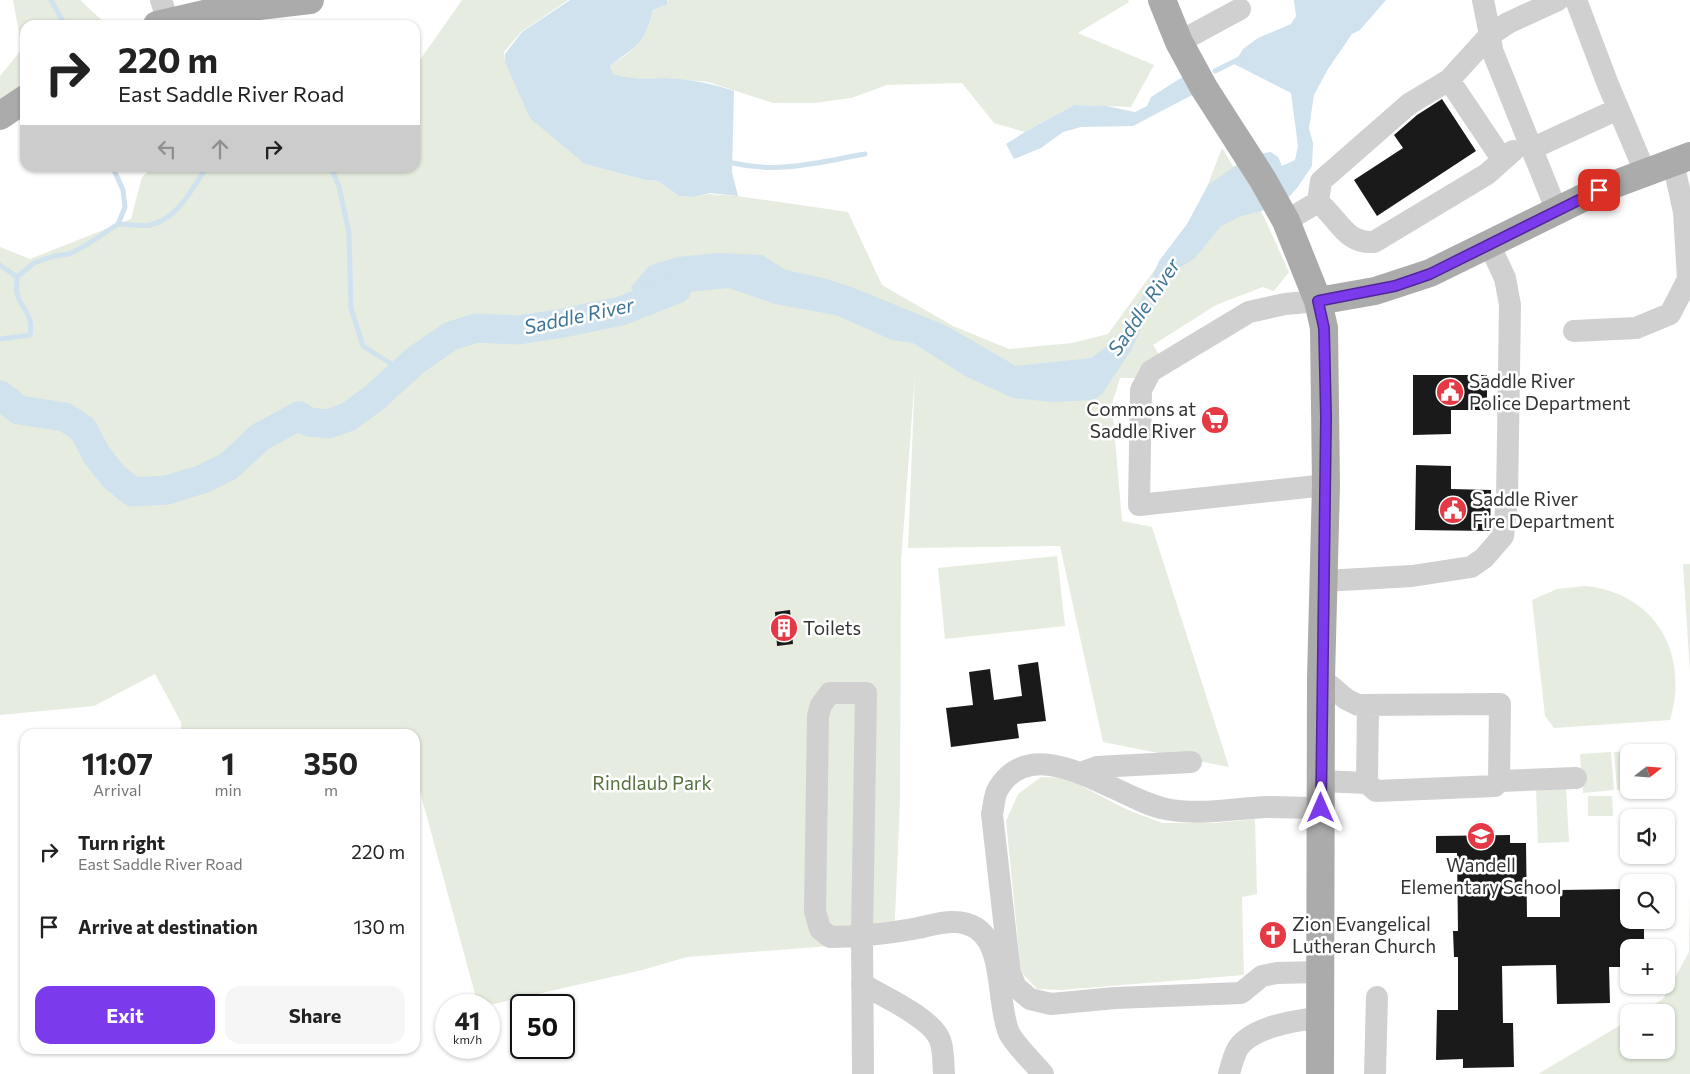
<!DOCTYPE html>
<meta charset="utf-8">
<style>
body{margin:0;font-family:Commissioner,sans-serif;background:#f6f6f6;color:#222;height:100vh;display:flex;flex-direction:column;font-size:19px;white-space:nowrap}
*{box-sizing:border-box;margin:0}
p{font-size:16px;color:#767676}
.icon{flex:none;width:28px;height:28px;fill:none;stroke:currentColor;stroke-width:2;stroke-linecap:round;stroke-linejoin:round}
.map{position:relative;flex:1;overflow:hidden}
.drawer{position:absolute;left:20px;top:729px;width:400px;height:325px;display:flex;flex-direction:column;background:#fff;border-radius:15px;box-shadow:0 1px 4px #0004}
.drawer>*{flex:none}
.banner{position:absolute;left:20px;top:20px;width:400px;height:152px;border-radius:15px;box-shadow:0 1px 4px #0004;background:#fff;color:#222;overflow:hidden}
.needle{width:32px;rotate:73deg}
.buttons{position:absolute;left:1620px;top:744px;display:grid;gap:10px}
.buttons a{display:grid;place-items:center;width:55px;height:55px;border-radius:10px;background:#fff;box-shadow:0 1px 4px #0004;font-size:25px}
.speed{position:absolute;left:435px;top:994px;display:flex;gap:10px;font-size:25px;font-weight:700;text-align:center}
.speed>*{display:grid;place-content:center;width:65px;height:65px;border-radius:50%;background:#fff;box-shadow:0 1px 4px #0004;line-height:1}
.speed small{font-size:12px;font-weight:400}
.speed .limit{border:2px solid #111;border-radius:8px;background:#fff;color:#111}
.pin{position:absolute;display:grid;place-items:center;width:42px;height:42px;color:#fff;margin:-21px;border-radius:10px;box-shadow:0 2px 8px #0006}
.me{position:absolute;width:55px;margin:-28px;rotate:0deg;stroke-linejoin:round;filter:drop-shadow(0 0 4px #0008)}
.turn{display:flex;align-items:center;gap:18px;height:105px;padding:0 15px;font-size:22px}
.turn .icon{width:65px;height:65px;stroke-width:2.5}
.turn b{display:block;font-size:35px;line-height:42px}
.lanes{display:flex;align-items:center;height:48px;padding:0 15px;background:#0003;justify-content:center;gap:25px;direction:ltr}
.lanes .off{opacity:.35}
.eta{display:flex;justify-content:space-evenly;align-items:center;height:85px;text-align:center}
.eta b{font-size:30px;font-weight:700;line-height:35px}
.action{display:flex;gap:10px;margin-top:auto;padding:10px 15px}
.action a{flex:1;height:58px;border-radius:15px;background:#7c3aed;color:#fff;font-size:20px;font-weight:700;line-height:58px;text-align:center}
.action a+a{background:#f6f6f6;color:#222}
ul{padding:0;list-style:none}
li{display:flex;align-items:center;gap:15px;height:75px;padding:0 15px}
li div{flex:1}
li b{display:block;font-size:19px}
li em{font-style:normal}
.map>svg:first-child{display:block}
.green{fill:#e6ecdf}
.water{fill:#cfe2ee}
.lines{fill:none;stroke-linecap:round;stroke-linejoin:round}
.stream{stroke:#cfe2ee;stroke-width:5}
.river{stroke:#cfe2ee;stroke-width:29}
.building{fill:#1a1a1a}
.minor{stroke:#d0d0d0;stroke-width:22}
.major{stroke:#ababab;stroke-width:28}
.route-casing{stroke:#51269a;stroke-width:12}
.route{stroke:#7c3aed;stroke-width:9}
.labels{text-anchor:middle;stroke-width:5;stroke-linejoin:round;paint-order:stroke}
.poi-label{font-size:19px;fill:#333;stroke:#fff;text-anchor:start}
.park-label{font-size:19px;fill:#56703f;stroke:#fff}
.water-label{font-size:20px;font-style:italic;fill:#3f7597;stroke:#fff}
</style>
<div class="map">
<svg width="1690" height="1074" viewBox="0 0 1690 1074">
<rect width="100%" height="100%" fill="#fff"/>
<path class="green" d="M13,0h67l27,25h-82v59l-25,20v-28l22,-27z
M462,0h106l-47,32 -17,20 1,10 80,102 60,16 13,1 21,15 15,1 14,-3 29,2 111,16 34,73 71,41 56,23 63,-6 36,-9 90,-124 24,-62 41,67 26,57 -15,19 -11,-4 -47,18 -63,40 5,8 -1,5 -22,20h-15l-8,26 10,117 30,6 77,240 -126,-25 -43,-196 -152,2 7,-173 -14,187 -1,239 -6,140 -207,16 -45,13 -153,35h-11l-63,-232v-39h-234v-12l-26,-48 -61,32 -94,9v-468l30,12 101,-40 11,-42 10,-9h263v-101z
M668,0h460l1,2 -51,31 76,32 -23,42 -57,-2 -49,27 -31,-9 -32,-40 -75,2 -36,13 -37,5h-41l-65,-21 -42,-4h-40l-13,-3 -3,-9c27,-19 34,-22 43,-56l15,-6z
M1057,556l8,70 -120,13 -7,-71z
M1683,564h7v108z
M1584,586c71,6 106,67 86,134l-116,8 -9,-12 -13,-116 25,-11z
M1646,750v2h-17v37l-12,1 -3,-38z
M1611,752l3,38 -31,3 -3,-39z
M1041,777l25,1 62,32 34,13h53l40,-4 2,75 -15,3 2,78 -183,15 -24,-1 -16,-17 -15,-151 12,-27z
M1566,787l3,55 -31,1 -2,-55z
M1588,796h24l1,20h-25z
M1690,891v183h-152l91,-54v30h37v-38h-25l22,-13 26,-47z"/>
<path class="water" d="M570,0h97l1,4 -15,6c-10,38 -16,34 -43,56l3,8c17,6 33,4 51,4 25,1 47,5 70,13l-2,81 6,24 -28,-3 -16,4 -15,-1 -21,-15 -13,-1 -60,-16 -55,-46 -25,-56v-8l17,-22z
M1294,0h92l-26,30 -8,4 -24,35 -14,26 -5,33 4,15 -1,23 -15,22 -9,10 -26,13 -21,5 -20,10 -27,33 -20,12 -23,38 -21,43 -28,42 -9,6 -40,2 -40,-4 -46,-21 -54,-34 -21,-3 -56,-25 -61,-11 -46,-16 -43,4 -42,16 -13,-21 18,-21 28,-9 42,-4 43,2 24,15 41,9 27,9 93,38 69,40 75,-8 26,-19 29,-48 13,-30 28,-37 21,-39 43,-30 20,-3 7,5 4,9 13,-6 3,-14 -7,-53 -57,-29 9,-15 15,-11 33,-14 5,-8z
M1184,76l10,18 -61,32 -52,1 -18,5 -22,16 -27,11 -8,-15 19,-12 49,-27 32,1 29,6 12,-6 4,-9z"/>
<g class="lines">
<path class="stream" d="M51,0l14,25
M1215,71l24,-12
M733,163c46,11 86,-1 132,-9
M331,168l8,18 10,47 2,75 12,38 40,25
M118,224c10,0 22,3 32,1 28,-6 42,-36 56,-57
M0,265l17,12
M0,339l30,-4c4,-23 -10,-26 -13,-42 -1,-5 0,-11 0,-16l17,-14 20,-7 15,-2 16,-8 33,-22 7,-17 -2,-17 -10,-22"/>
<path class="river" d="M0,395l19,15 46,7 18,12 13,25 18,23 19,15 34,-2 36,-11 26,-13 31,-29 39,-21 10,6 19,2 20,-7 26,-19 42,-38 35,-24 25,-8 42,2 45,-7 58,-12 56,-22"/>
</g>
<path class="building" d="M1442,99l34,52 -99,65 -23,-36 49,-32 -9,-13 23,-20z
M1413,375h74v35h-36v24l-38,1z
M1416,465l35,1v23l40,1 -1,41 -75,-1z
M790,610l3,34 -16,2 -2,-34z
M1038,662l8,59 -29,3 2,14 -68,9 -5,-39 27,-3 -4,-33 21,-3 4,31 28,-4 -4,-31z
M1510,835v8h16l1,74h33v-27l69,-1v31h15v26l-15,2v19h-20l1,36 -53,1 -1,-39 -54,1 1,57h10l1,44 -51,1v-9l-27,1 1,-50h21v-53h-4l-1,-26h5l-1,-78h-21v-17z"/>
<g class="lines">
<path class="minor" d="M161,0l7,22
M1576,0l31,82 38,90
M1179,42l61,-33
M1449,80l41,-45 -7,-35
M1531,149l87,-40
M1318,202l3,-21 88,-77 40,-24 53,79
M1318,202c21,17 27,42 56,40l113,-68 26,-23
M1556,209l-64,-159 -2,-15 18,-12 50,-23
M1286,221l32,-19
M1318,301l-33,3 -36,8 -98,59 -10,19 -2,115 187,-20
M1574,331l62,-3 34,-14 18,-35 -4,-67 -11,-50
M1324,581l88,-5 59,-9 13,-9 19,-22 4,-36 3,-195 -5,-27 -16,-34
M1080,773l17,-6 94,-5
M1321,781l46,2 9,8 119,-5 4,-5 1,-77 -142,1 -12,-6 -25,-21
M1499,781l77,-3
M1367,783l1,-78
M1320,972l-43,1 -15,3 -21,17 -126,5 -64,6 -21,-5 -14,-12 -6,-14 -18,-159c2,-8 2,-19 6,-25 37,-62 120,11 168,20 34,7 68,-1 102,-2 17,0 35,1 53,1
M862,984c20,12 70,34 78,56 4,11 3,22 4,34
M863,1074l-1,-137 4,-244h-36l-9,12 -3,11 -3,195 5,18 10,8c28,0 55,-3 83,-8 13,-2 28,-8 41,-7 55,1 40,75 55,111 6,12 25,30 34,41
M1229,1074c2,-8 5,-19 9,-26 14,-21 58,-28 82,-30
M1375,1074l2,-77"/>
<path class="major" d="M1162,0l17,42 25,46 59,92 23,41 32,80 6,27 2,157 -5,193 -1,396
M157,25l60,-14 93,-11
M0,116l25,-17
M1318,301l57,-10 55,-18 169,-83 91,-34"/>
</g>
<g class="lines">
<defs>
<path id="route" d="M1321,808l5,-391 -2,-89 -6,-27 77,-15 35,-12 169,-84"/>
</defs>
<use href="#route" class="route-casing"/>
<use href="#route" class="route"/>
</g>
<defs>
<symbol id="civic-disc" viewBox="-11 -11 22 22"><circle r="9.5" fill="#e63946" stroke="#fff"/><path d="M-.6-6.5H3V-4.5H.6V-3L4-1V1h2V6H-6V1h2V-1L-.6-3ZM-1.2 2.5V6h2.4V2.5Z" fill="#fff"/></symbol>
<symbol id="supermarket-disc" viewBox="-11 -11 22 22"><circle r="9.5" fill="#e63946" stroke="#fff"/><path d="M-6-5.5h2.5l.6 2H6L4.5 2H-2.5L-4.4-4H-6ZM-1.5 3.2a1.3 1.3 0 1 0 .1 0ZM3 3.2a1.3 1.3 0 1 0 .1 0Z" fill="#fff"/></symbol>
<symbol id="building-disc" viewBox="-11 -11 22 22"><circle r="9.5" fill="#e63946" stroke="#fff"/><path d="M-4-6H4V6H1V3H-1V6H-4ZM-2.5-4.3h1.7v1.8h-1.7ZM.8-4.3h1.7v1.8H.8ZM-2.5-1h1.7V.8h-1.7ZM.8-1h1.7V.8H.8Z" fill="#fff"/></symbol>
<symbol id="school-disc" viewBox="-11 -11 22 22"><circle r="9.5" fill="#e63946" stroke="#fff"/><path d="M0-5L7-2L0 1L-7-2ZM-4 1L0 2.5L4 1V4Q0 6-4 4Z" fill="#fff"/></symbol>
<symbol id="church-disc" viewBox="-11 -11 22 22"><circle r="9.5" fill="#e63946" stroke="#fff"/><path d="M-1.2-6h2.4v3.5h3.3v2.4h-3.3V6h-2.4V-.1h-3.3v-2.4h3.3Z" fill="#fff"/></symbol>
</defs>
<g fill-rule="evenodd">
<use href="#civic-disc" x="1434" y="376" width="32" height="32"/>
<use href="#supermarket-disc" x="1199" y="404" width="32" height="32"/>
<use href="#civic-disc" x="1437" y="494" width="32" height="32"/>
<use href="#building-disc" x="768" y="612" width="32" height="32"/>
<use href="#school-disc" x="1465" y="820" width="32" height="32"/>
<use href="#church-disc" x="1257" y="919" width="32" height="32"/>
</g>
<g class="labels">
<g class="poi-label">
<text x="1469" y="388">Saddle River<tspan x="1469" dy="22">Police Department</tspan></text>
<text x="1196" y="416" text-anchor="end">Commons at<tspan x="1196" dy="22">Saddle River</tspan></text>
<text x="1472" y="506">Saddle River<tspan x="1472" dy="22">Fire Department</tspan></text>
<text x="803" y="635">Toilets</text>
<text x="1481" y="872" text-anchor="middle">Wandell<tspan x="1481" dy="22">Elementary School</tspan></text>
<text x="1292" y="931">Zion Evangelical<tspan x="1292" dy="22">Lutheran Church</tspan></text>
</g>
<g class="park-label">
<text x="652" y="790">Rindlaub Park</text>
</g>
<g class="water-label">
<text transform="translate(1144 307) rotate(-56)" y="7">Saddle River</text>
<text transform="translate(579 316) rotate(-12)" y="7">Saddle River</text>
</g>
</g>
</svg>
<div class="buttons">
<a><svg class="needle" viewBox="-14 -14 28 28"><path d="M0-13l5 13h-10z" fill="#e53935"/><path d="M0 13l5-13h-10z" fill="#767676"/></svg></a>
<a><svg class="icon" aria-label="sound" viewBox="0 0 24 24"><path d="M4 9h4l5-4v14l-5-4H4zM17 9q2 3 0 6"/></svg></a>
<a><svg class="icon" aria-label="search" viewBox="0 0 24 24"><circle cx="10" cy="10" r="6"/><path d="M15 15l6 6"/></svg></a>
<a>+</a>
<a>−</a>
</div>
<div class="speed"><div>41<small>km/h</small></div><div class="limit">50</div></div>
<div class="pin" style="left:1599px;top:190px;background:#d93025"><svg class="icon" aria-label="arrive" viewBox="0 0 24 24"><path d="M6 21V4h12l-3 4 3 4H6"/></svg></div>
<svg class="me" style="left:1321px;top:808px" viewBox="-20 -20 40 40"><path d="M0-17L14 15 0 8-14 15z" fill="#7c3aed" stroke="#fff" stroke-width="4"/></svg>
<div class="banner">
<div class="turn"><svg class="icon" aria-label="right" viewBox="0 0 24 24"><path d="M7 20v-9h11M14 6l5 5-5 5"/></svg><div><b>220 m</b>East Saddle River Road</div></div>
<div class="lanes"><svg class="icon off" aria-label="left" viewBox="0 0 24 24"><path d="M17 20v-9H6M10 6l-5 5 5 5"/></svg><svg class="icon off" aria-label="ahead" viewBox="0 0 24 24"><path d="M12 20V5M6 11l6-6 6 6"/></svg><svg class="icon" aria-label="right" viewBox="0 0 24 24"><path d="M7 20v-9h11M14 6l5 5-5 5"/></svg></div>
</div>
<section class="drawer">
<div class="eta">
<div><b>11:07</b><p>Arrival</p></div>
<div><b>1</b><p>min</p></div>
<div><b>350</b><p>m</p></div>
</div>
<ul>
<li><svg class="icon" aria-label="right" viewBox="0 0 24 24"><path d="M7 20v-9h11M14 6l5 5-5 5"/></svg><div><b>Turn right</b><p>East Saddle River Road</p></div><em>220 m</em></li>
<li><svg class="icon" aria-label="arrive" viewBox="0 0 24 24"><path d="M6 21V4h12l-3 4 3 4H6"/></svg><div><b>Arrive at destination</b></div><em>130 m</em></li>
</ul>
<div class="action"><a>Exit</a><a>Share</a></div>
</section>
</div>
